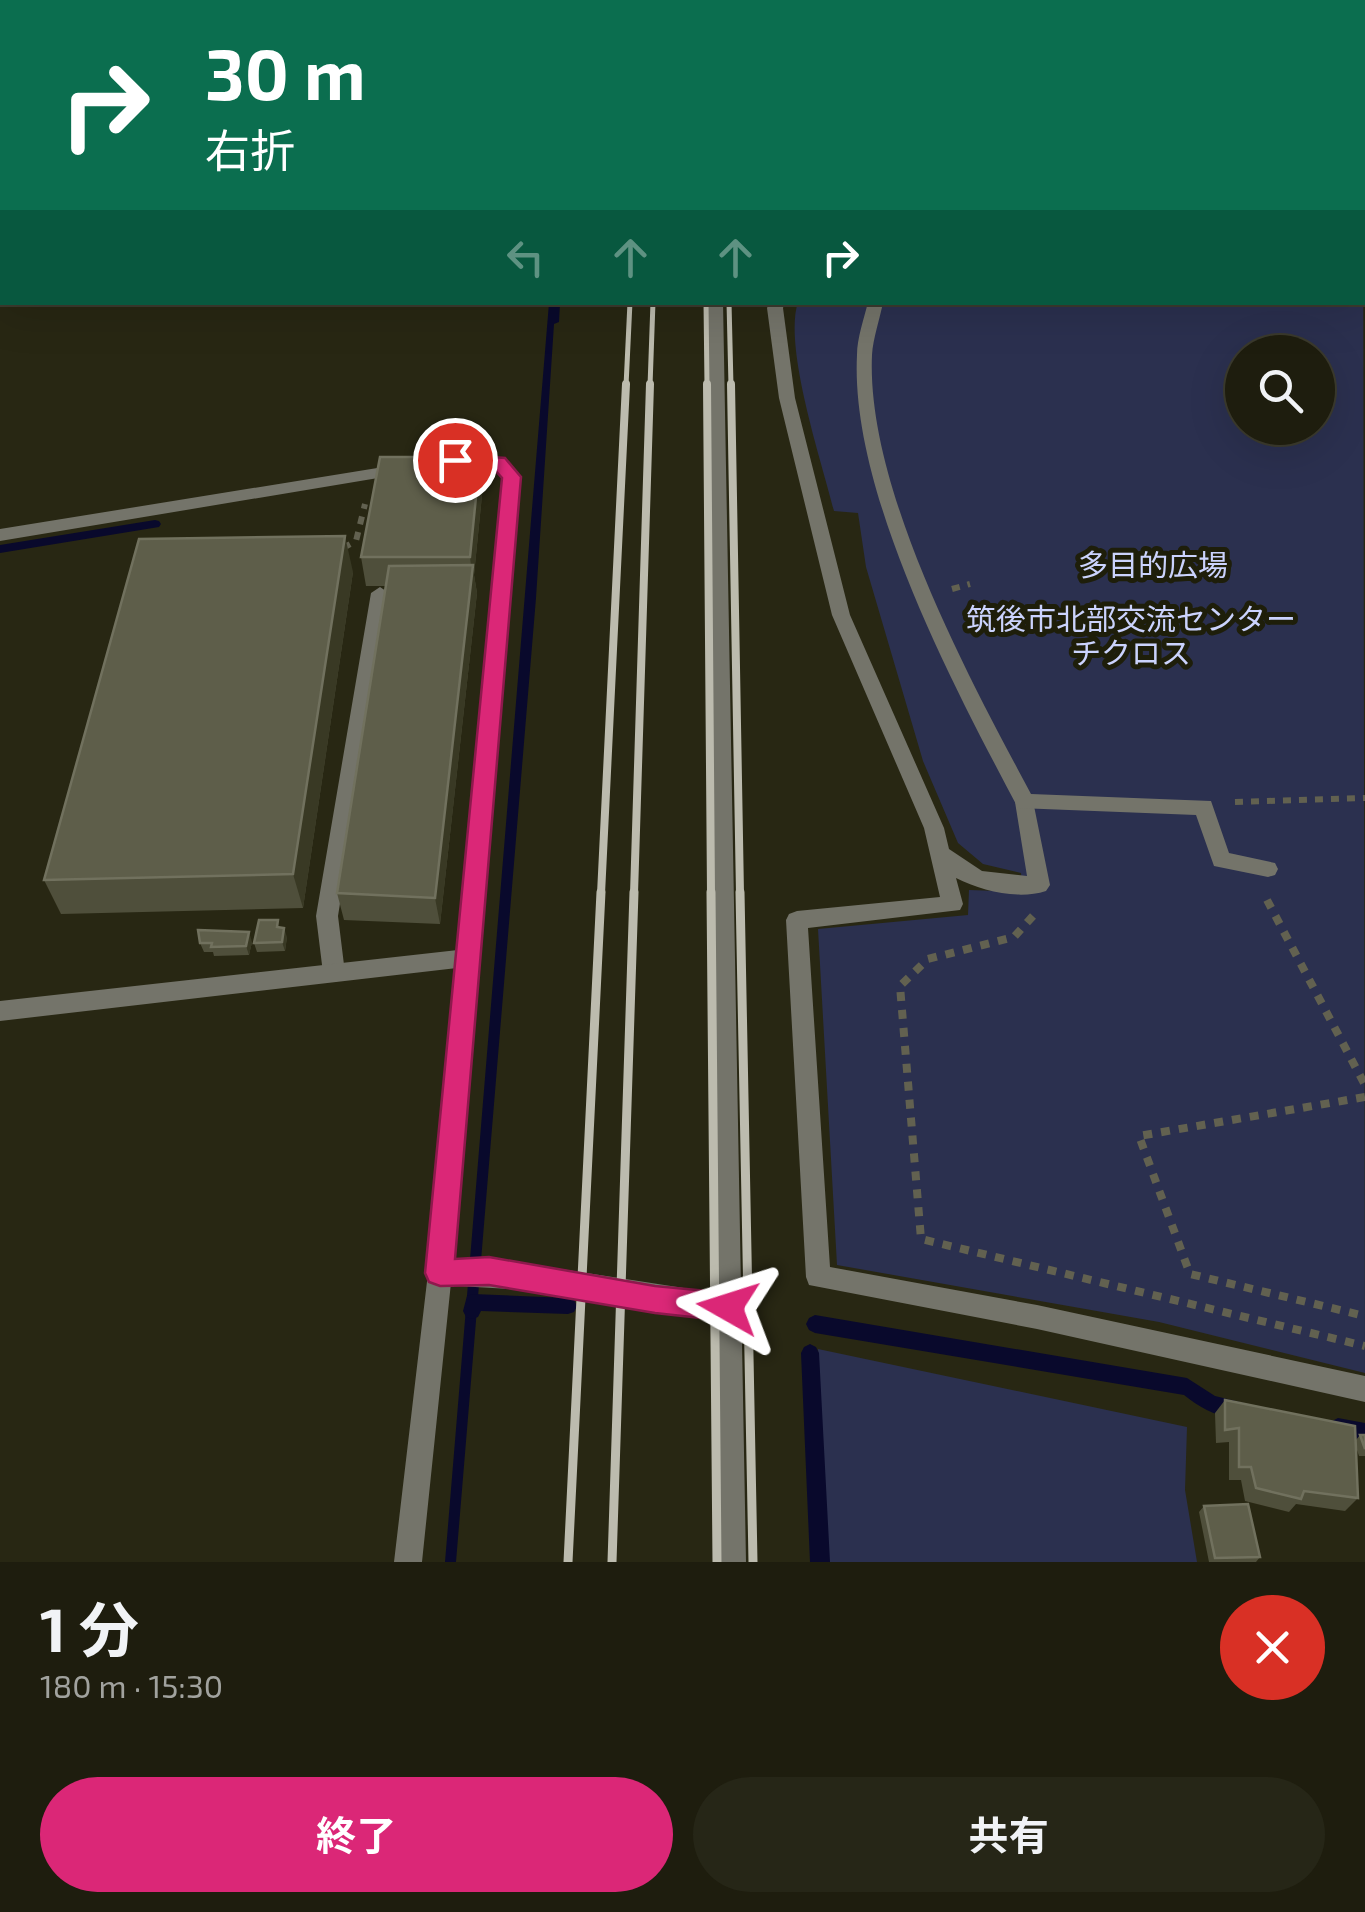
<!DOCTYPE html>
<html lang="ja">
<meta charset="utf-8">
<style>
body{margin:0;font-family:"Exo 2","Noto Sans JP",sans-serif;background:#262617;color:#f1f3f6;height:100vh;display:flex;flex-direction:column;font-size:38px;white-space:nowrap}
*{box-sizing:border-box;margin:0}
p{font-size:32px;color:#a1a29e}
.icon{flex:none;width:55px;height:55px;fill:none;stroke:currentColor;stroke-width:2;stroke-linecap:round;stroke-linejoin:round}
.map{position:relative;height:1562px;overflow:hidden}
.sheet{display:flex;flex-direction:column;background:#1e1d0e;flex:1}
.sheet>*{flex:none}
.hud{position:absolute;left:0px;top:0px;width:1365px;height:305px;box-shadow:0 10px 40px #0002,0 0 0 2px #3c3b2e;background:#0b6e4f;color:#fff;overflow:hidden}
.tools{position:absolute;left:1225px;top:335px;display:grid;gap:20px}
.tools a{display:grid;place-items:center;width:110px;height:110px;border-radius:50%;background:#1e1d0e;box-shadow:0 10px 40px #0002,0 0 0 2px #3c3b2e;font-size:50px}
.pin{position:absolute;display:grid;place-items:center;width:85px;height:85px;color:#fff;margin:-42px;border:5px solid #fff;border-radius:50%;box-shadow:0 2px 10px #0007}
.me{position:absolute;width:110px;margin:-55px;rotate:276deg;stroke-linejoin:round;filter:drop-shadow(0 0 8px #0008)}
.turn{display:flex;align-items:center;gap:35px;height:210px;padding:0 40px;font-size:45px}
.turn .icon{width:130px;height:130px;stroke-width:2.5}
.turn b{display:block;font-size:70px;line-height:85px}
.lanes{display:flex;align-items:center;height:95px;padding:0 40px;background:#0003;justify-content:center;gap:50px;direction:ltr}
.lanes .off{opacity:.35}
.round{display:grid;place-items:center;flex:none;width:105px;height:105px;border-radius:52px;background:#262617}
.summary{display:flex;align-items:center;justify-content:space-between;height:170px;padding:0 40px}
h1{font-size:60px;font-weight:700;line-height:75px}
.cta{display:flex;gap:20px;margin-top:auto;padding:20px 40px}
.cta a{flex:1;height:115px;border-radius:60px;background:#db2777;color:#fff;font-size:40px;font-weight:700;line-height:115px;text-align:center}
.cta a+a{background:#262617;color:#f1f3f6}
.map>svg:first-child{display:block}
.green{fill:#2b304f;fill-rule:evenodd}
.water{fill:#09092c}
.lines{fill:none;stroke-linecap:round;stroke-linejoin:round}
.stream{fill:#09092c;fill-rule:evenodd}
.path-far1{stroke:#626150;stroke-width:6;stroke-dasharray:8 8;stroke-linecap:butt}
.path{stroke:#626150;stroke-width:8;stroke-dasharray:9 9;stroke-linecap:butt}
.lane{fill:#74746a;fill-rule:evenodd}
.street{fill:#74746a;fill-rule:evenodd}
.rail-far2{stroke:#bcbbae;stroke-width:5}
.rail-far1{stroke:#bcbbae;stroke-width:8}
.rail{stroke:#bcbbae;stroke-width:9}
.wall{fill:#4f4f3b}
.shaded-wall{fill:#393924}
.building{fill:#5e5e4a;stroke:#71715e;stroke-width:2.5}
.route{fill:#db2777;stroke:#8e194d;stroke-width:2.5}
.labels{text-anchor:middle;stroke-width:10;stroke-linejoin:round;paint-order:stroke}
.park-label{font-size:30px;fill:#cbd3fd;stroke:#1e1e0a}
</style>
<div class="map">
<svg width="1365" height="1562" viewBox="0 0 1365 1562">
<rect width="100%" height="100%" fill="#282713"/>
<path class="green" d="M1363,130l2,1243 -206,-51 -322,-57 -19,-336 150,-14 1,-25 54,2 -2,-19 -38,-9 -25,-21 -35,-82 -57,-194 -8,-54 -24,-2c-12,-49 -51,-164 -36,-209h564zM1242,352h76v76h-76z
M818,1349l369,78 -2,63 12,72h-368z"/>
<path class="water" d="M549,303h11l-1,19 -5,2 -18,274 -80,964h-11z"/>
<g class="lines">
<path class="stream" d="M782,0h11l-3,2h-10z
M2,144v6l-2,1v-6z
M0,263h2v6l-2,1z
M155,520l4,1 2,3 -2,3 -159,26v-8z
M473,1294l95,4 6,2 3,6 -3,6 -6,2 -87,-3 -3,6 -6,2 -6,-2 -3,-6 4,-15z
M815,1315l372,63 28,18 29,7 3,6 -3,6c-23,6 -42,-6 -60,-20l-369,-62 -6,-3 -3,-6 3,-6z
M810,1344l6,3 3,6 11,209h-20l-9,-209 3,-6z
M1338,1418l27,5v18l-33,-8 -3,-6 3,-6z"/>
<path class="path-far1" d="M343,548l13,-7 9,-37
M952,589l18,-5
M1235,802l130,-4"/>
<path class="path" d="M1267,900l98,185
M1033,916l-19,21 -86,22 -28,27 21,253 444,107
M1365,1097l-226,39 51,138 175,42"/>
<path class="lane" d="M707,302h16l23,1260h-28l-2,-244 -168,-27 -108,-6 -9,-4 -3,-8 3,-8 9,-4 108,6 168,26z
M770,302h15l-2,6 12,90 55,217 94,213 5,21 33,22 45,5 -12,-74 3,-6h14l18,89 -4,6c-28,9 -64,0 -90,-13l7,26 -3,6 -152,18 22,339 207,38 328,71v26l-328,-73 -228,-44 -3,-8 -20,-357 3,-6 8,-3 143,-14 -16,-69 -92,-213 -53,-217 -12,-90z
M380,587l9,6 -51,323 7,57 -3,7 -8,2 -8,-2 -3,-7 -7,-57 55,-323z"/>
<path class="street" d="M250,0h12v2h-12z
M535,0h12v2h-12z
M1027,0h17l1,2h-16z
M1362,118h3v8h-3z
M1362,201h3v9h-3z
M868,302h15c-3,17 -10,36 -11,53 -6,133 97,323 159,439l180,7 18,52 46,10 3,6 -3,6 -7,2 -54,-11 -18,-51 -178,-7c-64,-121 -168,-316 -161,-453 0,-17 7,-36 11,-53z
M456,455l48,3 16,19 -68,796 -30,289h-28l34,-289 29,-305 -457,53v-20l458,-51 45,-472 -10,-11 -43,-3v-8z
M402,464l8,5 -2,4 -408,68v-12z"/>
<path class="rail-far2" d="M706,302l1,84
M729,302l2,84
M626,386l4,-84
M650,386l3,-84"/>
<path class="rail-far1" d="M707,384l4,510
M731,384l9,510
M601,894l25,-510
M634,894l16,-510"/>
<path class="rail" d="M711,892l6,670
M740,892l13,670
M568,1562l33,-670
M612,1562l22,-670"/>
</g>
<path class="wall" d="M276,0h208v2h-208z
M480,457l3,28 -9,90 3,18 -37,331 -96,-4 -7,-27 49,-307h-20l-5,-29z
M353,572l-50,336 -242,6 -17,-34z
M287,937l-2,14 -28,1 -3,-9z
M252,942l-3,13 -35,1 -1,-4h-9l-4,-9z
M1225,1400l131,40 4,-5h5v21h-6l-3,-9 2,51 -13,13 -49,-7 -7,8 -44,-11 -4,-21h-12v-38l-13,1 -1,-30z
M1204,1506l56,51 -4,5h-47l-10,-50z"/>
<path class="shaded-wall" d="M1365,15v15l-3,1v-15z
M480,457l3,28 -9,90 3,18 -37,331 -5,-26 37,-323 -2,-18z
M345,536l8,36 -50,336 -10,-34z
M284,928l3,9 -2,14 -3,-9z
M249,932l3,10 -3,13 -3,-9z"/>
<path class="building" d="M276,0h151v1l-11,1h-140z
M920,0h49l8,2h-52z
M1327,0h38v15l-3,1v-14h-42z
M1362,41l3,1v14l-3,-1z
M380,457h100l-10,100h-109z
M345,536l-52,338 -249,6 95,-341z
M473,565l-38,333 -98,-5 52,-327z
M259,920h19l-1,7 7,1 -2,14 -28,1z
M198,930l51,2 -3,14 -35,1 1,-4h-12z
M1225,1400l130,26 3,72 -54,-7 -3,8 -45,-11 -5,-21h-12v-39l-14,2z
M1360,1435h5v14z
M1248,1504l12,53 -45,1 -11,-52z"/>
<path class="route" d="M455,454l50,4 16,19 -66,782 34,-2 166,29 73,7 11,4 4,10 -4,10 -11,4 -73,-8 -166,-28 -49,1 -11,-4 -4,-9 77,-795 -9,-10 -44,-3 -3,-5z"/>
<g class="labels">
<g class="park-label">
<text x="1153" y="576">多目的広場</text>
<text x="1131" y="630">筑後市北部交流センター<tspan x="1131" dy="34">チクロス</tspan></text>
</g>
</g>
</svg>
<div class="tools">
<a><svg class="icon" aria-label="search" viewBox="0 0 24 24"><circle cx="10" cy="10" r="6"/><path d="M15 15l6 6"/></svg></a>
</div>
<div class="pin" style="left:455px;top:460px;background:#d93025"><svg class="icon" aria-label="arrive" viewBox="0 0 24 24"><path d="M6 21V4h12l-3 4 3 4H6"/></svg></div>
<svg class="me" style="left:728px;top:1307px" viewBox="-20 -20 40 40"><path d="M0-17L14 15 0 8-14 15z" fill="#db2777" stroke="#fff" stroke-width="4"/></svg>
<div class="hud">
<div class="turn"><svg class="icon" aria-label="right" viewBox="0 0 24 24"><path d="M7 20v-9h11M14 6l5 5-5 5"/></svg><div><b>30 m</b>右折</div></div>
<div class="lanes"><svg class="icon off" aria-label="left" viewBox="0 0 24 24"><path d="M17 20v-9H6M10 6l-5 5 5 5"/></svg><svg class="icon off" aria-label="ahead" viewBox="0 0 24 24"><path d="M12 20V5M6 11l6-6 6 6"/></svg><svg class="icon off" aria-label="ahead" viewBox="0 0 24 24"><path d="M12 20V5M6 11l6-6 6 6"/></svg><svg class="icon" aria-label="right" viewBox="0 0 24 24"><path d="M7 20v-9h11M14 6l5 5-5 5"/></svg></div>
</div>
</div>
<section class="sheet">
<div class="summary"><div><h1>1 分</h1><p>180 m · 15:30</p></div><a class="round" style="background:#d93025;color:#fff"><svg class="icon" aria-label="close" viewBox="0 0 24 24"><path d="M6 6l12 12M18 6L6 18"/></svg></a></div>
<div class="cta"><a>終了</a><a>共有</a></div>
</section>
